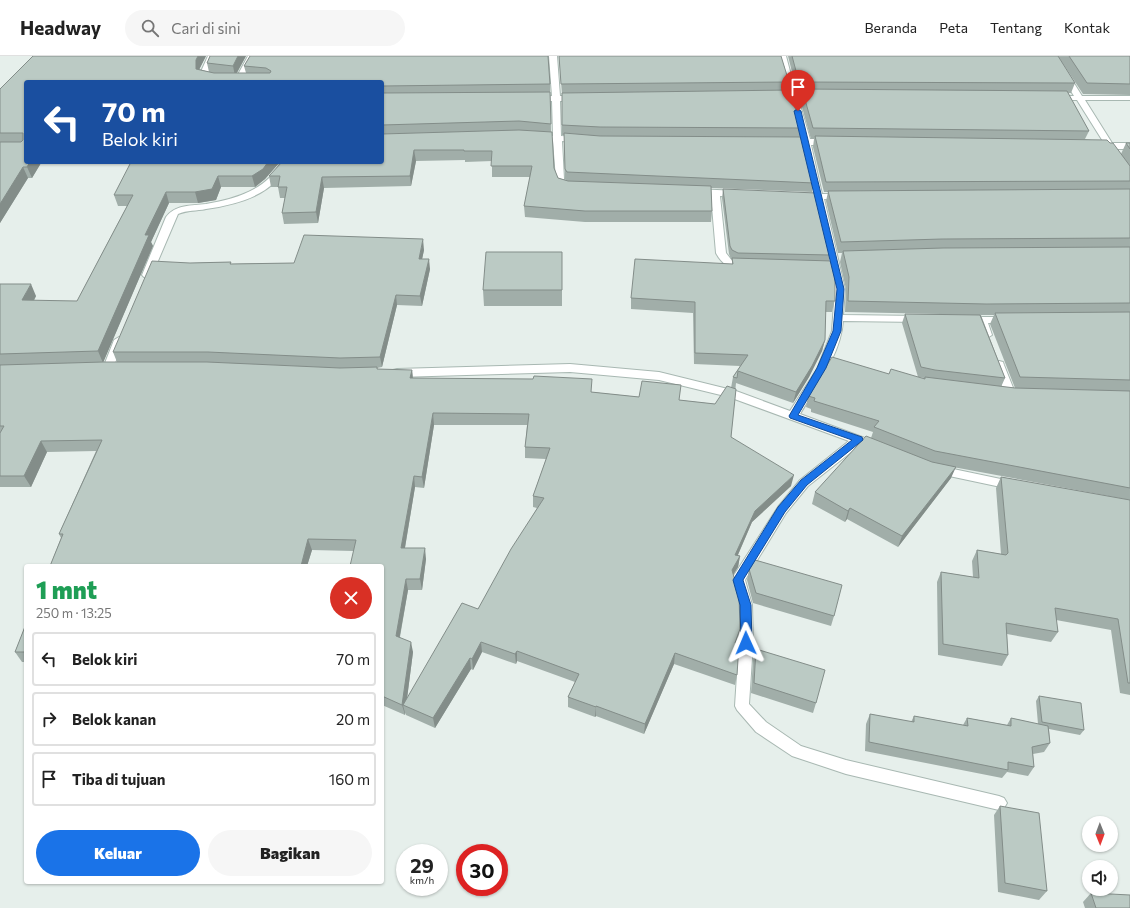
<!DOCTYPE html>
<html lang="id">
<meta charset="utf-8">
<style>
body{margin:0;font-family:Commissioner,sans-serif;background:#f6f6f6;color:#222;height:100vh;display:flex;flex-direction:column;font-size:15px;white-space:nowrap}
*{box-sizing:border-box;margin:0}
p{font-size:13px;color:#767676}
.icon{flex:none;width:22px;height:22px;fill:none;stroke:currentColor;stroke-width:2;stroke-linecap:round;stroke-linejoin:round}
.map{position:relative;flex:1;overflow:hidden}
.side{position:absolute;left:24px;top:508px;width:360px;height:320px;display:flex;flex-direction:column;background:#fff;border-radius:4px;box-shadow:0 1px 3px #0004}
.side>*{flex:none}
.banner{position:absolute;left:24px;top:24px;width:360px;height:84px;border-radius:4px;box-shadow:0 1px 3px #0004;background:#1a4fa0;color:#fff;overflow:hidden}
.needle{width:26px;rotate:179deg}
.tools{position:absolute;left:1082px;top:760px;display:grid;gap:8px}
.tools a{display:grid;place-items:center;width:36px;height:36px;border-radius:50%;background:#fff;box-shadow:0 1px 3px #0004;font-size:20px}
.speed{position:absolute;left:396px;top:788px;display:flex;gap:8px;font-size:20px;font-weight:700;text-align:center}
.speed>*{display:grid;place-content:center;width:52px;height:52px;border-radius:50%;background:#fff;box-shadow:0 1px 3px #0004;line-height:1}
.speed small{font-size:10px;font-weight:400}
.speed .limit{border:6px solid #d22;background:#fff;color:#111}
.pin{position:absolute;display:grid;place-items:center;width:34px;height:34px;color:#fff;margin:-41px -17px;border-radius:50% 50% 50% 0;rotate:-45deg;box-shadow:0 0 4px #0007}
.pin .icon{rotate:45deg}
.me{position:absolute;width:44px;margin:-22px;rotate:359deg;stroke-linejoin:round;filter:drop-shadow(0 0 3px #0008)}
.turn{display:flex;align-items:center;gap:14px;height:84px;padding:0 12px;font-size:18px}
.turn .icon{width:52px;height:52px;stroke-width:2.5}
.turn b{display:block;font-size:28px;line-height:34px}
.round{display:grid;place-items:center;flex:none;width:42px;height:42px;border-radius:21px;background:#f6f6f6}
.head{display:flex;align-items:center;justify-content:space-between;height:68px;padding:0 12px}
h1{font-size:24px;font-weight:800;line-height:30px;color:#1e9e55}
.button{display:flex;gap:8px;margin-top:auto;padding:8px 12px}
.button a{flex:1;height:46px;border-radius:24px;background:#1a73e8;color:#fff;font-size:16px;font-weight:800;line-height:46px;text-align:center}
.button a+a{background:#f6f6f6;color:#222}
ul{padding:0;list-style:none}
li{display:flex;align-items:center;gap:12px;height:54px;margin:0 8px 6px;padding:0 4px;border:2px solid #e0e0e0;border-radius:4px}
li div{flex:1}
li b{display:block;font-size:15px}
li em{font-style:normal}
header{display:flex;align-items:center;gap:24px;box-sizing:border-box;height:56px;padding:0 20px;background:#fff;border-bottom:1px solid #e0e0e0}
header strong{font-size:19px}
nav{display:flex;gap:22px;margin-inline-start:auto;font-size:14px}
.search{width:280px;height:36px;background:#f6f6f6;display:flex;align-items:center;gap:10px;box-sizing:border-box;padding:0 14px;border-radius:22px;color:#767676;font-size:15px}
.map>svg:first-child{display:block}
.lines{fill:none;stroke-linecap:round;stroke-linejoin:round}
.minor-casing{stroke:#a8b8b2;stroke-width:2}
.minor{fill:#fff;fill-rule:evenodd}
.wall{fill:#a1aea9;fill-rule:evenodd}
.shaded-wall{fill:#838d89}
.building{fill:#bbcac4;stroke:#838d89}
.route{fill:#1a73e8;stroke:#114b97}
</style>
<header>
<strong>Headway</strong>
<div class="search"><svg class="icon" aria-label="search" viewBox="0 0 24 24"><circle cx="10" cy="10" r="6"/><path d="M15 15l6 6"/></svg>Cari di sini</div>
<nav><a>Beranda</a><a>Peta</a><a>Tentang</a><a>Kontak</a></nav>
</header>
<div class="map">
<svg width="1130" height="852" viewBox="0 0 1130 852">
<rect width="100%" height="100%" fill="#e6efeb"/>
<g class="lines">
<defs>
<path id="minor" d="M208,0h8l-9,19 10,4 -4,2 -14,-5z
M248,0h8l-14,26h-6l-1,-2z
M549,0h8l3,40h17l4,2 -4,2 -17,1 1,35 18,1 4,3 -4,3 -17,-2 2,38 2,4 8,2 1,2 -4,3 -12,-3 -3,-8 -3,-38 -18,-1 -4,-3 4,-3 18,2 -1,-35h-17l-4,-2 4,-2 17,-1z
M778,0h8l10,38h21l4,2 -4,2h-19l12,41h19l4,3 -4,3h-18l11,49h21l5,3 -5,3 -19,-1 21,90 -2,26 77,1 5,3 -5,3 -77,-1c-2,33 -27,66 -43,93l81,30 2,3 -2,3 -4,1 -17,-6 -52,41 -22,27 -41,67 7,25 1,38 -4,61 17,18 35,24 45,14 153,36 5,2 3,5 -3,5 -5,2 -153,-36 -54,-18 -36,-24 -19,-22 -2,-4 4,-63 -1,-38 -7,-25 47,-73 22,-27 49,-39 -120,-44 -70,-17 -89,-8 -173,5 -4,-1 -1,-3 1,-3 4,-1 173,-5 89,8 77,19 54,20 27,-42 15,-38 3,-42 -20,-90h-14l-5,-3 5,-3 12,1 -11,-49h-15l-4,-3 4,-3h14l-11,-41h-13l-4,-2 4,-2h11z
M1049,0h8l25,40h48v4h-45l27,43h18v6h-14l14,20v9l-3,-1 -20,-28h-8l-4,-3 1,-2 8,-1 -27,-43h-22l-4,-2 4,-2h19z
M281,106h8c-15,33 -50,42 -83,47 -9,2 -19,1 -28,5l-26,61 -5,3 -3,-1 -2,-2 24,-58c10,-13 25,-11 40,-13 29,-5 61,-14 75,-42z
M695,133l44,2 5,3 -5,3 -19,-1 6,57 7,9 13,2 2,2 -2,2c-13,3 -24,-3 -30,-15l-5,-58 -19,-1 -2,-2z
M982,261h25l5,3 -5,3h-19l4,12 -5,3 -5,-3 -5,-15z
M119,281l5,3 -11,28 -1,3h-8l-1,-3 11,-28z
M999,305l4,1 1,3 10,25 9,1 2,3 -2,3h-17l-12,-32 1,-3z
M939,410l76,16 4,1 2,3 -2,3 -4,1 -80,-17 -2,-3 2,-3z"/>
</defs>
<use href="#minor" class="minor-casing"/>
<use href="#minor" class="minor"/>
</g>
<path class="wall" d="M33,0h173l-7,13 10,3 -2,-9 3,-7h36l-9,17h9l-2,-7 6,-10h298l2,28 1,48 3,36 4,10 8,2 -1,-1 -1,-44h-2v-41l-3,-38h222l8,26 -2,8h3l11,38 -2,9h4l11,46 -2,9 -101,-4 1,23 -1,11h-126l-60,-5 -1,-11 6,-29h-38v-16l-27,1v-2l-49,1 -5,25 -87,2 -6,35 -34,1 -2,-11 3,-15h-5l-2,-11h-7l-2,-11 13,-14h100v-80h-356v80h31l-1,1h-15l-9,15h-4l-28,45v-134z
M788,0h270l17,27 -4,10h-3l21,38 -4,8 25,4 11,11 5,-11h4v357l-177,-33 -2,11 -53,69 -51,-28 -2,3 -33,-18 3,-12 56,-54 2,-6 -62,-20v-3l-5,-2 2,-11 81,-22 35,5v-1l-6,-1 -16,-54 3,-9h35l-95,-2 1,-23 -6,-27 2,-9h-4l-12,-52 2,-9h-4l-11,-45 1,-8h-3l-11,-39 1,-7 -4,-1zM981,259h13l-4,9 25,64 -14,-1 4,-9z
M1058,0h72v39l-47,-1z
M280,106l-15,17 -10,8h-34l-5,13 -18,3h-29l-18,39 2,4 -50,116h14l-4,-10 77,-89 41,-1v2l63,-1 130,-13 -2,9 8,10 -8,37 -25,-1 -15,62 -5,1 1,1 34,1 1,8 178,14 48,5 40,3 36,4 16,-16 2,-11 7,-11 -46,-2 -1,-51 -62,-4v-11l101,-34v-5h-1l-2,-5 -7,-56 1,-9 107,66 -1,6 6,38 -3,13h-7v28l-3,11 -13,26 -16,26 -57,-20 -5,54 60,49 -39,36 -14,33 2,1 -2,11 -5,8 7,54 -4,14 1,32 -2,10 -61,-21 -30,70 -48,-18 -1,1 -27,-10v-10l7,-15 -58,-21 -1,3 -34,-12 -9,18 -2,-1 -36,59 -29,-13 -1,-2v2l-23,-10v-139l-29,-15 -41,-1 -5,16h-257l11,-28 -2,-4 37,-83 -49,1 -16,35h-31v-203l36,12 -2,5h43l50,-95h-9l-4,-11zM434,369h93l-2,22v11l21,1 -13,37v11l4,1 -59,101 -71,90 6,-47 -13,-15 8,-47h14l4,-31 -21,-11 10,-61 9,1z
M562,196v54h-78l-1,-16z
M1001,421l129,23v195l-10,-2 -9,-63 -55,-10 2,12 -7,10 -44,-8 1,21 -6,11 -64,-11 -1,-73 4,-10 32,5 -1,-16 5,-11 24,4 -5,-66z
M749,513l85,47 -3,10 -78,-23 -6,-23z
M26,568v38h-4l-7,-10z
M756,593l60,54 -3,10 -62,-20 2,-33z
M1039,640l45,34 -4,5 -31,-6 1,14 -6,9 -11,2 1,13 -6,9 -21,-4 -5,6 -137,-27 1,-27 4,-10 41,8 3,-6 49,9 4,-7 40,7 4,-7 27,6 -2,-23z
M1000,750l47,85 -8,9 -41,-8 -4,-77z
M1091,837l39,15h-45l-2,-6z"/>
<path class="shaded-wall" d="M198,0h8l-7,14 -3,-1v-9z
M238,0h8l-11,20 -2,-10z
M414,94l2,11 -5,25 -1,-10z
M30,106h10l1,1 -9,15 -5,-11z
M268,106h12l-15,17 -10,8 -3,-11z
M23,111l5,11 -28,45v-19z
M218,120l3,11 -5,13 -18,3 -3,-11z
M322,121l2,11 -6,35 -2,-11z
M166,136l3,11 -18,39 2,4 -50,117 -5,-12 47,-116z
M423,183l1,11 -4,19 -1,-10z
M429,203l1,10 -8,37 -2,-10z
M31,228l5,12 -9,16 -5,-12z
M396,239l1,10 -15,62 -2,-10z
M825,284l-3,11 -13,26 -16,26 3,-11z
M412,314l1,11 -3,-3z
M433,357l1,12 -10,63 -2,-11z
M41,385l6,11 -16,35 -7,-11z
M956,411l-5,11 -53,69 4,-11z
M794,419l-3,11 -39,36 -19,44 2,-11 20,-44z
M414,420l1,11 -12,72 -2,-11z
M850,452l-3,11 -2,3 3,-11z
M308,483l4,11 -5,16h-6z
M425,492l1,11 -4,31 -2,-11z
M740,500l-2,11 -8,13 2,-10z
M406,523l2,11 -10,56 -2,-10z
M411,586l2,10 -7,54 -3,-1 2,8v2l-3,-10z
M481,586l1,10 -9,18 -1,-11z
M517,595v10l-1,3 -1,-10z
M675,597l-1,11 -30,70 1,-10z
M470,602l1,11 -36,59 -2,-10z
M596,650v10l-1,1 1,-10z"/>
<path class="building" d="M33,0h165l-2,4v9l18,4h56l1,-2 -5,-3 -22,-2 6,-10h298l2,28 -168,2v-4h-356v80h4l-3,5h-4l-23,37v-62h21l2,-2v-7h-23v-44z
M210,0h28l-5,10 -26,-3z
M559,0h222l8,26 -228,2z
M792,0h266l17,27 -276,-1z
M1069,0h61v28l-43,-1z
M802,33l265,2 22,40 -276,-3z
M790,34l11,38 -201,-1 -38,-2v-32z
M550,36l1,32 -32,-3 -137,4v-32z
M519,74l33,2 2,36 4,10 10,3 143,5 1,25h-127l-61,-5 8,-40h-41l1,-15h-28v-1h-50l-4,26 -88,1 -6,35 -34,1 5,-26h-9l2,-11h-11l13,-14h100v-28z
M564,77l36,3 203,1 11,46 -247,-11 -2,-3z
M815,80l292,4 3,3h3l17,23v15l-304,1z
M1126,87h4v6z
M131,106h137l-5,7 -11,7h-34l-6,13 -17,3h-29l-21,43h4l-51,116 -98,3v-70h31l-9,16 55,1 56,-106h-19z
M723,133l93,4 14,62 -92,-2 -6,-3 -2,-4z
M1130,133v49l-188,1 -101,3 -13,-51z
M304,179l119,4 -4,20h10l-9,37 -24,-1 -16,62 -40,1 -132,-6h-95l39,-91 38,2 41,-1 -1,2 64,-1z
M1130,191v56l-144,1 -138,-3 1,-24 -6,-26 100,-3z
M486,196h76v38h-79z
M732,202l100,3 3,19v21h-9l-1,39 -13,26 -16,26 -58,-21 -1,7 -4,-1 15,-22 -53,-2v-51l-64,-4 4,-39 98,5z
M1130,256v68l-110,-3 -25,-64z
M905,258l75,1 25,63 -70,-8 -14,-3z
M832,301l57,17 2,-5 34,10v-2l90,11 115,3v97l-195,-37 -61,-24 5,-6 -65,-20 1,-3 -7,-2z
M103,306h104l133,6 37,-1v2l35,1 -2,8 123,1 1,-3 58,3 -1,13 48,5 3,-16 39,4 -2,15 36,4 12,-18 9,3 -5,48 63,38 -39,36 -20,44 5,1 -8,14 7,25 1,34 -5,14 4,1 -2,31 -62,-22 -30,71 -49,-18v1l-28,-10 11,-23 -62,-23 -2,3 -34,-12 -9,17 -2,-1 -37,60 -30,-13 59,-102 16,6 33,-60 33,-51 -11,-2 17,-48 -25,-1 4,-33 -96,-1 -11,64 -8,-1 -13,72h24l-5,31h-14l-10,57 15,6 -9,63 -20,-9v-130h-32l6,-26 -48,-1 -7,27h-251l13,-32h-4l43,-94 -61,1 -17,35h-24v-43l4,-7h-4v-61z
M866,380l66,26 24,5 -54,69 -52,-28 -2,3 -33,-19z
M1001,421l129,23v183h-2l-10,-64 -63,-11 3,24 -52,-9 2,32 -65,-11 -2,-72 38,6 -2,-28 29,5 2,-2z
M755,504l87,25 -8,31 -78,-23 -7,-24z
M26,568v28h-11z
M756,593l69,21 -9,33 -62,-20z
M1039,640l42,7 3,27 -42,-8z
M870,658l44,8v-6l54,10 -1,-8 44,8v-8l37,8 2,17 -18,4 2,20 -26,-5v8l-139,-28z
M1000,750l39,7 8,78 -42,-8z
M1091,837l39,2v13h-34z"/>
<path class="route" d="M798,53l3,2 43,178 -3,42 -15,37 -28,47 64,22 1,3 -56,45 -22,27 -42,68 8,25 1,38 -2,3 -4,2 -3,-2 -2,-3 -1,-38 -7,-25 45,-73 23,-27 51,-40 -62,-22 -1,-2 28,-48 16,-37 4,-42 -43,-178z"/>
</svg>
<div class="tools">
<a><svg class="needle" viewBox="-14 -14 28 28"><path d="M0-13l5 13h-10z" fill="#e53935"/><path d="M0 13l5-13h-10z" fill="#767676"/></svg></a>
<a><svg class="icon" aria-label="sound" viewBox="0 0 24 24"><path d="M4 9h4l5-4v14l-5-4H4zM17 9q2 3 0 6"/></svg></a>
</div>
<div class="speed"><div>29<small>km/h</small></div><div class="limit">30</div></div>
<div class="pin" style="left:798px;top:55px;background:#d93025"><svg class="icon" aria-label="arrive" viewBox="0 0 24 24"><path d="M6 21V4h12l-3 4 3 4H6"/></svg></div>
<svg class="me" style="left:746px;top:587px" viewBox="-20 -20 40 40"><path d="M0-17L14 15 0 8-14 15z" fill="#1a73e8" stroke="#fff" stroke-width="4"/></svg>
<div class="banner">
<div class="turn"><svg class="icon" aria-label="left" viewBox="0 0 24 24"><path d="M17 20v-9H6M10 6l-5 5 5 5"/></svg><div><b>70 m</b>Belok kiri</div></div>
</div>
<section class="side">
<div class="head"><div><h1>1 mnt</h1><p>250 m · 13:25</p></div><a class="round" style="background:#d93025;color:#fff"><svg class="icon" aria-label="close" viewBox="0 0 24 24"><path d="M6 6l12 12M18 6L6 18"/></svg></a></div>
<ul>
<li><svg class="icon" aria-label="left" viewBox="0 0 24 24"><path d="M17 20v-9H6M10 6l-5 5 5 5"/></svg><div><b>Belok kiri</b></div><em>70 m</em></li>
<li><svg class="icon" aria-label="right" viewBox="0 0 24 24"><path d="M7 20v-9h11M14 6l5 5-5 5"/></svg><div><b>Belok kanan</b></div><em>20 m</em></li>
<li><svg class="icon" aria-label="arrive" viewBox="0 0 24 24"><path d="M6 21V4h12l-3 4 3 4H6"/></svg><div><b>Tiba di tujuan</b></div><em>160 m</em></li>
</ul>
<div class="button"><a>Keluar</a><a>Bagikan</a></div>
</section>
</div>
